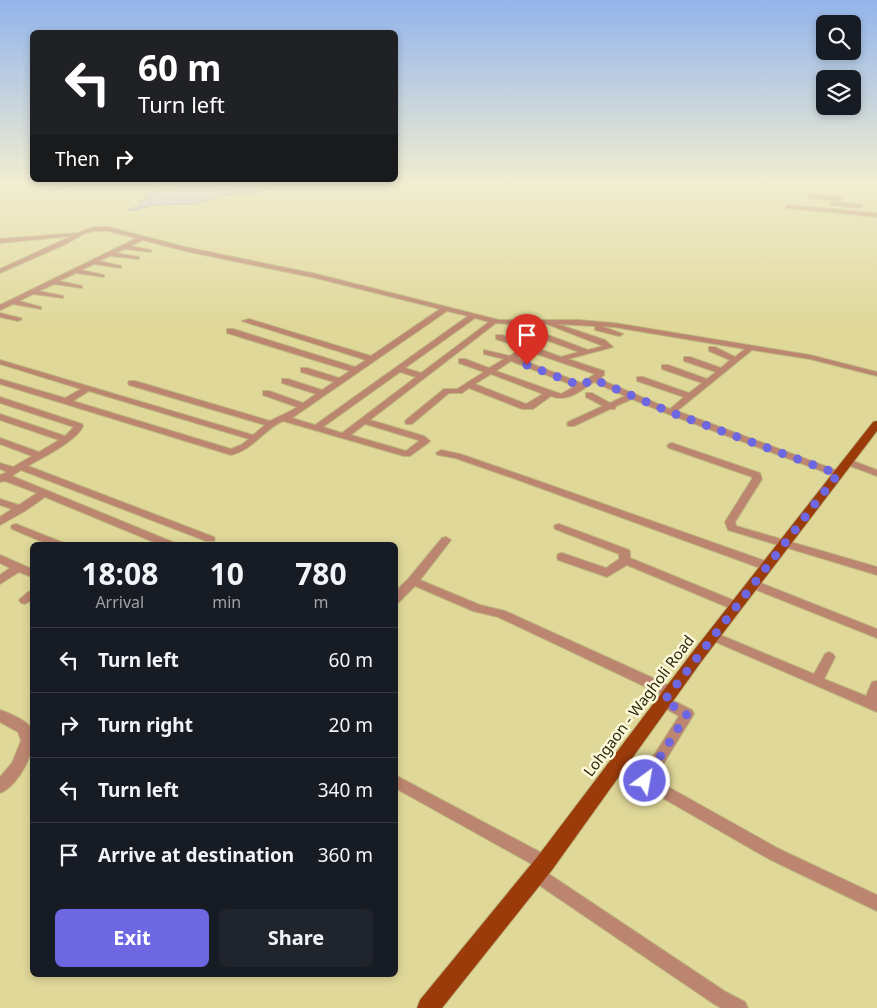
<!DOCTYPE html>
<style>
body{margin:0;font-family:"Noto Sans",sans-serif;background:#20242c;color:#f1f3f6;height:100vh;display:flex;flex-direction:column;font-size:19px;white-space:nowrap}
*{box-sizing:border-box;margin:0}
p{font-size:16px;color:#9ea1a6}
.icon{flex:none;width:28px;height:28px;fill:none;stroke:currentColor;stroke-width:2;stroke-linecap:round;stroke-linejoin:round}
.map{position:relative;flex:1;overflow:hidden}
.drawer{position:absolute;left:30px;top:542px;width:368px;height:435px;display:flex;flex-direction:column;background:#171b24;border-radius:8px;box-shadow:0 2px 8px #0003}
.drawer>*{flex:none}
.guide{position:absolute;left:30px;top:30px;width:368px;height:152px;border-radius:8px;box-shadow:0 2px 8px #0003;background:#202124;color:#fff;overflow:hidden}
.tools{position:absolute;left:816px;top:15px;display:grid;gap:10px}
.tools a{display:grid;place-items:center;width:45px;height:45px;border-radius:8px;background:#171b24;box-shadow:0 2px 8px #0003;font-size:25px}
.pin{position:absolute;display:grid;place-items:center;width:42px;height:42px;color:#fff;margin:-51px -21px;border-radius:50% 50% 50% 0;rotate:-45deg;box-shadow:0 0 5px #0007}
.pin .icon{rotate:45deg}
.me{position:absolute;width:55px;margin:-28px;rotate:32deg;stroke-linejoin:round;filter:drop-shadow(0 0 4px #0008)}
.turn{display:flex;align-items:center;gap:18px;height:105px;padding:0 25px;font-size:22px}
.turn .icon{width:65px;height:65px;stroke-width:2.5}
.turn b{display:block;font-size:35px;line-height:42px}
.then{display:flex;align-items:center;height:48px;padding:0 25px;background:#0003;gap:10px;font-size:19px}
.eta{display:flex;justify-content:space-evenly;align-items:center;height:85px;text-align:center}
.eta b{font-size:30px;font-weight:700;line-height:35px}
.primary-button{display:flex;gap:10px;margin-top:auto;padding:10px 25px}
.primary-button a{flex:1;height:58px;border-radius:8px;background:#6d67e1;color:#fff;font-size:20px;font-weight:700;line-height:58px;text-align:center}
.primary-button a+a{background:#20242c;color:#f1f3f6}
ul{padding:0;list-style:none}
li{display:flex;align-items:center;gap:15px;height:65px;padding:0 25px;border-top:1px solid #363941}
li div{flex:1}
li b{display:block;font-size:19px}
li em{font-style:normal}
.map>svg:first-child{display:block}
.water{fill:#b3b7f2;stroke:#8a8cae}
.lines{fill:none;stroke-linecap:round;stroke-linejoin:round}
.minor-casing{stroke:#bcb57d;stroke-width:2}
.major-casing{stroke:#bcb57d;stroke-width:2}
.minor{fill:#bc8570;fill-rule:evenodd}
.major{fill:#9c3b0a;fill-rule:evenodd}
.route{stroke:#6d67e1;stroke-width:9;stroke-dasharray:0 16.2}
.labels{text-anchor:middle;stroke-width:5;stroke-linejoin:round;paint-order:stroke}
.near-street-label{font-size:15px;fill:#2b280e;stroke:#fcf8d9}
</style>
<div class="map">
<svg width="877" height="1008" viewBox="0 0 877 1008">
<rect width="100%" height="100%" fill="#e0d899"/>
<path class="water" d="M249,184l10,4 8,-4h9l-16,9 -38,2 -26,9 -45,1 -14,5h-9l14,-5 -3,-4 12,-3 -8,-2 5,-3 46,-8z"/>
<g class="lines">
<defs>
<path id="minor" d="M64,184h8l-17,7 -3,-2z
M809,195l30,2 3,2 -3,2 -32,-3z
M832,202l28,2 3,2 -3,2 -30,-3v-2z
M788,205l89,8v4l-91,-9v-2z
M94,227h14l77,20 131,27 183,46h79l36,3 196,32 67,17v4l-67,-17 -58,-9 -75,61 164,61 2,2 -5,3 -170,-63 -36,-15 -16,7 -1,3h-5l-36,17h-6l-1,-2 1,-2 35,-16 -17,-9v-4h6l18,10 15,-7 -31,-14c-14,9 -27,21 -43,14l-18,13h-11l-53,-21 -7,5h-13l-37,31h-6l-1,-2 1,-2 38,-31h13l27,-17 -25,-9v-4h6l24,9 15,-9 -20,-5v-4l26,6 11,-8 -25,-9v-4h6l59,22 18,-5 -68,-25v-3l-15,-1 -126,97 54,16 6,5 -2,2 -18,13h-6l-121,-35c-20,9 -30,29 -52,34l-231,-71v-5l65,19 16,-9 -81,-25v-4l253,75 12,-10 -136,-40 -1,-2 1,-2h6l135,40c10,-6 17,-7 27,-14l-34,-12v-4h6l34,12 13,-9 -34,-11v-4h6l34,11 12,-8 -33,-10v-4h6l32,10 11,-7 -123,-38v-4h6l122,38 11,-7 -124,-39 7,-2 122,37 69,-47 -124,-31 -131,-27 -42,-11 -13,6 21,4v2l-26,-3 -9,4 23,4v2l-29,-3 -11,5 22,5v2l-27,-4 -13,6 23,5v2l-28,-4 -17,8 23,5v2l-28,-4 -15,7 24,5v2l-30,-4 -14,7 22,6v2l-28,-5 -13,6v-5l137,-67 -29,-7h-14l-9,2 -19,11 -66,29v-4l72,-33 -72,7v-4l78,-6zM447,311l21,5 -153,109 -23,-7zM475,318l14,4 -68,51 -16,-5zM518,324h29l56,22 -15,4zM557,324l57,3 131,22 -10,8 -20,-10h-6v4l21,9 -9,8 -31,-11h-6v4l32,11 -9,7 -39,-14h-6v4l40,14 -13,10 -46,-16h-6v4l47,16 -14,12 -71,-30 5,-4v-4l-36,-12 45,-12 -8,-7zM528,351l67,23 -14,9 -64,-25zM511,361l64,25 -14,8 -65,-23zM400,372l16,5 -74,56 -19,-6zM491,374l52,20 -17,10 -51,-20zM89,391l160,48 -8,6 -10,4 -158,-48zM365,424l53,16 1,1 -13,10 -55,-16z
M0,313l20,5 2,1 -4,2 -18,-4z
M595,326h6l22,8 -4,2 -24,-6z
M0,397l82,27 1,2c-6,15 -40,31 -55,40l186,71 1,2 -1,2h-8l-185,-71 -9,6 163,67 1,2h-15l-116,-48 -20,14 -25,14v-8l12,-8 -12,-4v-6l19,6 18,-12 -32,-12 -5,1v-7l7,-3 -7,-3v-6l13,4 19,-11 -32,-12v-6l39,14 20,-12 -59,-20v-6l65,22 9,-9 -74,-24z
M672,443l88,30 2,6 -27,43 1,4 141,41v8l-149,-45 -3,-8 27,-43v-2l-83,-29 -2,-2 2,-2z
M441,450l19,4 67,23 244,86 1,3 -1,3h-8l-242,-88 -66,-23 -17,-3 -2,-2z
M848,459l29,11v6l-32,-12 -2,-2z
M16,524l48,19 1,2h-15l-38,-16 -1,-2 1,-2z
M559,524l70,26 1,2v6l110,45 2,3 -2,3h-8l-105,-44 -20,12 -49,-17 -1,-3 1,-3 4,-1 44,15 13,-9v-5l-64,-25 -1,-2 1,-2z
M446,537l5,3 -31,40 60,25 25,6 170,77 1,4 -1,4 -5,1 -5,-1 -167,-79 -25,-6 -58,-25 -16,16 -4,1v-11l14,-14 33,-40z
M0,555l32,14v8l-13,-5 -19,12v-9l10,-7 -10,-5z
M753,580l124,49v9l-128,-51 -2,-3 2,-3z
M32,591v9l-7,4 -4,-1 -2,-3 9,-8z
M713,632l101,42 11,-20 4,-2 4,2 2,3 -11,22 42,17 6,-14 5,-1v31l-168,-73 -2,-3 2,-3z
M664,696l28,14 2,4 -40,65 125,70 98,46v16l-108,-52 -129,-74 -2,-4 2,-4 39,-61 -20,-11 -2,-4 2,-4z
M0,710c7,2 27,11 30,17 11,19 -12,60 -30,66v-16l12,-14 9,-22 -3,-9 -18,-10z
M395,775l156,83 2,5 -2,5 -8,2 183,122 19,10 3,6h-27l-7,-4 -184,-125 -2,-5 2,-5 7,-2 -142,-79z"/>
<path id="major" d="M877,421v10l-176,231 -149,208 -110,138h-25l3,-8 118,-144 153,-202 182,-232z"/>
</defs>
<use href="#minor" class="minor-casing"/>
<use href="#major" class="major-casing"/>
<use href="#minor" class="minor"/>
<use href="#major" class="major"/>
</g>
<linearGradient id="sky" x2="0" y2="1"><stop stop-color="#93b5ec"/><stop offset="0.56" stop-color="#f1edd1"/><stop offset="1" stop-color="#f1edd1" stop-opacity="0"/></linearGradient>
<rect width="877" height="326" fill="url(#sky)"/>
<g class="lines">
<path class="route" d="M527,365l54,21 12,-7 77,33 168,62 -174,227 23,13 -42,67"/>
</g>
<g class="labels">
<g class="near-street-label">
<text transform="translate(639 706) rotate(-53)" y="5">Lohgaon - Wagholi Road</text>
</g>
</g>
</svg>
<div class="tools">
<a><svg class="icon" aria-label="search" viewBox="0 0 24 24"><circle cx="10" cy="10" r="6"/><path d="M15 15l6 6"/></svg></a>
<a><svg class="icon" aria-label="layers" viewBox="0 0 24 24"><path d="M12 4l9 5-9 5-9-5zM3 14l9 5 9-5"/></svg></a>
</div>
<div class="pin" style="left:527px;top:365px;background:#d93025"><svg class="icon" aria-label="arrive" viewBox="0 0 24 24"><path d="M6 21V4h12l-3 4 3 4H6"/></svg></div>
<svg class="me" style="left:645px;top:781px" viewBox="-20 -20 40 40"><circle r="17" fill="#6d67e1" stroke="#fff" stroke-width="3"/><path d="M0-11L8 9 0 5-8 9z" fill="#fff"/></svg>
<div class="guide">
<div class="turn"><svg class="icon" aria-label="left" viewBox="0 0 24 24"><path d="M17 20v-9H6M10 6l-5 5 5 5"/></svg><div><b>60 m</b>Turn left</div></div>
<div class="then">Then<svg class="icon" aria-label="right" viewBox="0 0 24 24"><path d="M7 20v-9h11M14 6l5 5-5 5"/></svg></div>
</div>
<section class="drawer">
<div class="eta">
<div><b>18:08</b><p>Arrival</p></div>
<div><b>10</b><p>min</p></div>
<div><b>780</b><p>m</p></div>
</div>
<ul>
<li><svg class="icon" aria-label="left" viewBox="0 0 24 24"><path d="M17 20v-9H6M10 6l-5 5 5 5"/></svg><div><b>Turn left</b></div><em>60 m</em></li>
<li><svg class="icon" aria-label="right" viewBox="0 0 24 24"><path d="M7 20v-9h11M14 6l5 5-5 5"/></svg><div><b>Turn right</b></div><em>20 m</em></li>
<li><svg class="icon" aria-label="left" viewBox="0 0 24 24"><path d="M17 20v-9H6M10 6l-5 5 5 5"/></svg><div><b>Turn left</b></div><em>340 m</em></li>
<li><svg class="icon" aria-label="arrive" viewBox="0 0 24 24"><path d="M6 21V4h12l-3 4 3 4H6"/></svg><div><b>Arrive at destination</b></div><em>360 m</em></li>
</ul>
<div class="primary-button"><a>Exit</a><a>Share</a></div>
</section>
</div>
